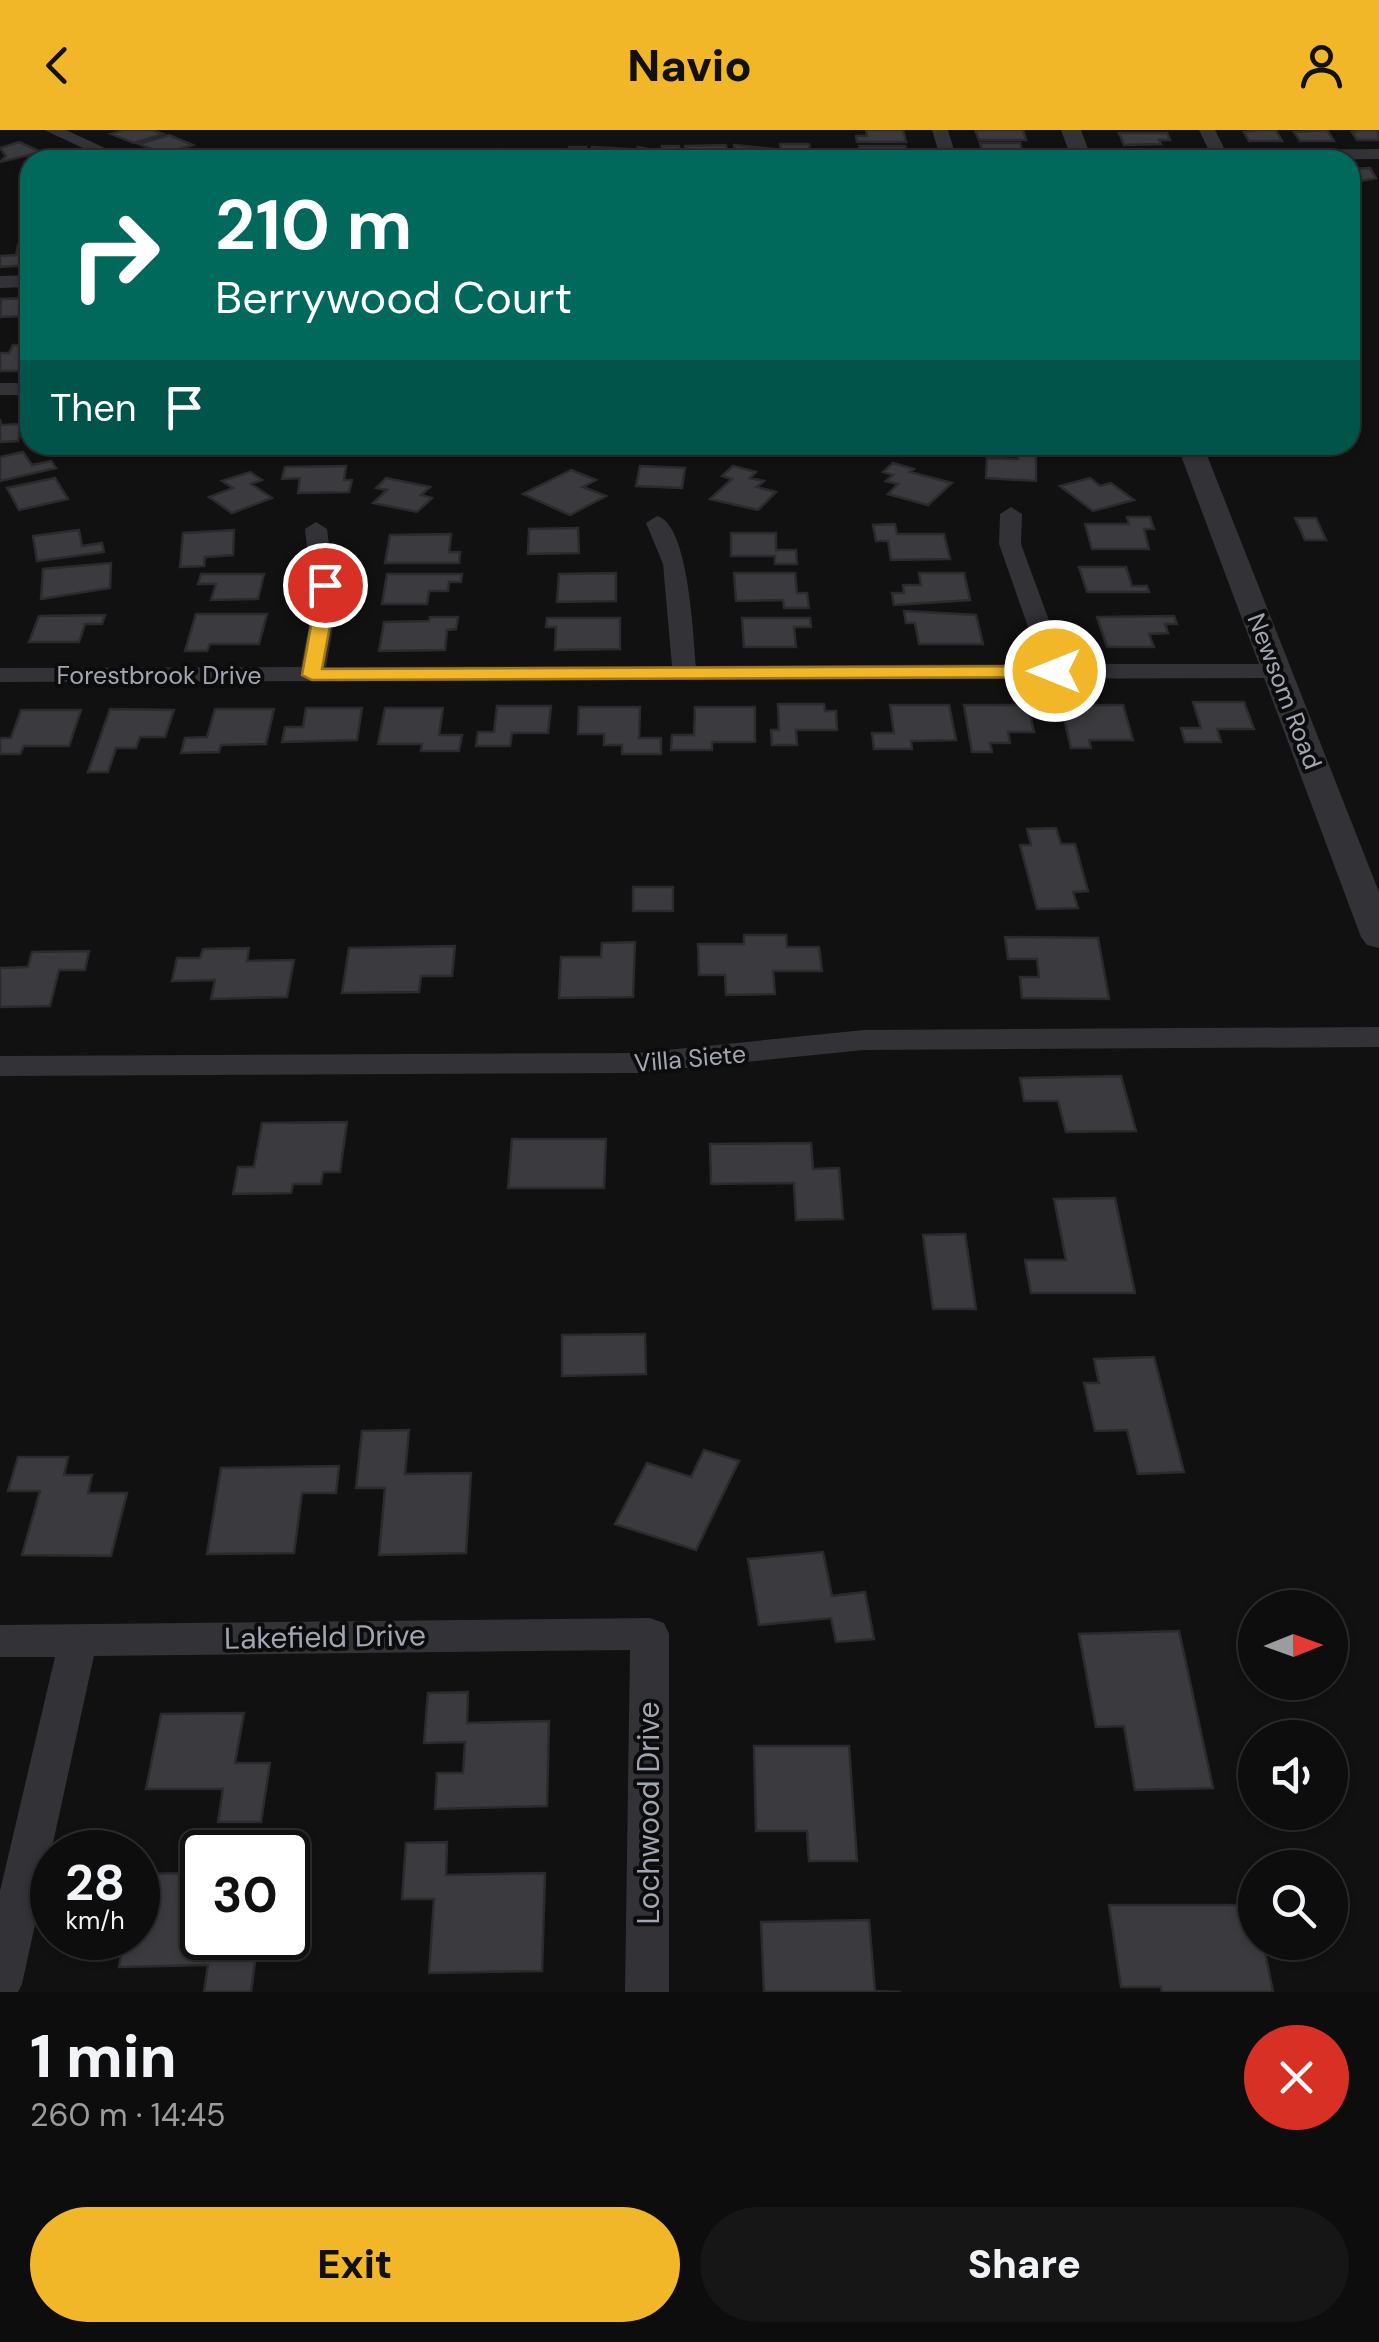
<!DOCTYPE html>
<meta charset="utf-8">
<style>
body{margin:0;font-family:"DM Sans",sans-serif;background:#161617;color:#f1f3f6;height:100vh;display:flex;flex-direction:column;font-size:38px;white-space:nowrap}
*{box-sizing:border-box;margin:0}
p{font-size:32px;color:#9a9c9e}
.icon{flex:none;width:55px;height:55px;fill:none;stroke:currentColor;stroke-width:2;stroke-linecap:round;stroke-linejoin:round}
.map{position:relative;height:1862px;overflow:hidden}
.sheet{display:flex;flex-direction:column;background:#0d0d0e;flex:1}
.sheet>*{flex:none}
.banner{position:absolute;left:20px;top:20px;width:1340px;height:305px;border-radius:30px;box-shadow:0 2px 8px #0004,0 0 0 2px #2d2d2e;background:#00695c;color:#fff;overflow:hidden}
.needle{width:65px;rotate:89deg}
.controls{position:absolute;left:1238px;top:1460px;display:grid;gap:20px}
.controls a{display:grid;place-items:center;width:110px;height:110px;border-radius:50%;background:#0d0d0e;box-shadow:0 2px 8px #0004,0 0 0 2px #2d2d2e;font-size:50px}
.speed{position:absolute;left:30px;top:1700px;display:flex;gap:20px;font-size:50px;font-weight:700;text-align:center}
.speed>*{display:grid;place-content:center;width:130px;height:130px;border-radius:50%;background:#0d0d0e;box-shadow:0 2px 8px #0004,0 0 0 2px #2d2d2e;line-height:1}
.speed small{font-size:25px;font-weight:400}
.speed .limit{border:5px solid #111;border-radius:15px;background:#fff;color:#111}
.pin{position:absolute;display:grid;place-items:center;width:85px;height:85px;color:#fff;margin:-42px;border:5px solid #fff;border-radius:50%;box-shadow:0 2px 10px #0007}
.me{position:absolute;width:110px;margin:-55px;rotate:270deg;stroke-linejoin:round;filter:drop-shadow(0 0 8px #0008)}
.turn{display:flex;align-items:center;gap:35px;height:210px;padding:0 30px;font-size:45px}
.turn .icon{width:130px;height:130px;stroke-width:2.5}
.turn b{display:block;font-size:70px;line-height:85px}
.then{display:flex;align-items:center;height:95px;padding:0 30px;background:#0003;gap:20px;font-size:38px}
.round{display:grid;place-items:center;flex:none;width:105px;height:105px;border-radius:52px;background:#161617}
.summary{display:flex;align-items:center;justify-content:space-between;height:170px;padding:0 30px}
h1{font-size:60px;font-weight:800;line-height:75px}
.button{display:flex;gap:20px;margin-top:auto;padding:20px 30px}
.button a{flex:1;height:115px;border-radius:60px;background:#f1b729;color:#111;font-size:40px;font-weight:800;line-height:115px;text-align:center}
.button a+a{background:#161617;color:#f1f3f6}
header{display:flex;justify-content:space-between;align-items:center;height:130px;padding:0 30px;background:#f1b729;color:#111;font-size:45px;font-weight:800}
.map>svg:first-child{display:block}
.building{fill:#3b3b3f;stroke:#2b2b2e;stroke-width:2.5}
.lines{fill:none;stroke-linecap:round;stroke-linejoin:round}
.minor{fill:#323237;fill-rule:evenodd}
.tertiary{fill:#323237;fill-rule:evenodd}
.route{fill:#f1b729;stroke:#9d771b;stroke-width:2.5}
.labels{text-anchor:middle;stroke-width:8;stroke-linejoin:round;paint-order:stroke}
.street-label{font-size:25px;fill:#a2a6b3;stroke:#0c0c0d}
.near-street-label{font-size:30px;fill:#a2a6b3;stroke:#0c0c0d}
</style>
<header><svg class="icon" aria-label="back" viewBox="0 0 24 24"><path d="M15 5l-7 7 7 7"/></svg>Navio<svg class="icon" aria-label="person" viewBox="0 0 24 24"><circle cx="12" cy="8" r="4"/><path d="M4 21q1-7 8-7t8 7"/></svg></header>
<div class="map">
<svg width="1379" height="1862" viewBox="0 0 1379 1862">
<rect width="100%" height="100%" fill="#111112"/>
<path class="building" d="M124,0h28l11,4 -29,9 -23,-9z
M866,0h37l3,12h-49l-1,-6h11z
M975,0h48l3,10h-47z
M1259,0h17l6,11h-33l-5,-9z
M1327,0l7,11h-34l-6,-9z
M1360,0h18l1,10h-22l-5,-8z
M1119,3h48l3,7h-11l2,4 -37,1z
M169,5l24,10 -30,9 -24,-10z
M19,12l22,10 -41,10 6,-6 -6,-8z
M980,13h40l2,7h9l2,6h-49z
M780,14h29l2,16h-29z
M726,15l2,15h-41l-2,-14z
M734,15l39,4 2,11h-39z
M662,16h17l2,14h-41l-2,-13 24,5z
M859,16h46l3,10 -47,1z
M569,17h17v13h-39v-6h21z
M592,17l35,2v11h-35z
M501,19l40,4 -1,7h-40z
M423,20l-1,5h23l-1,5h-40l1,-9z
M476,20h17l-1,10h-32l1,-7z
M234,21l23,2 -7,7h-45l5,-4 17,1z
M381,21h18l-2,9h-39l21,-3z
M1169,21l8,9h-35l-7,-8z
M1370,38l6,10 -26,5v-14z
M18,115h12v20l-30,2v-11l16,-1z
M30,168v24h-9l3,-6 -24,1 1,-18z
M13,215h17l-3,26h-27v-18h9z
M0,289l1,6 20,-1 -3,17 -18,1z
M23,322l9,13 19,-4 5,7 -56,13v-24z
M1018,322l18,1v28l-50,-3 1,-20 31,1z
M893,333l21,6 -4,3 42,11 -24,22 -40,-11 10,-10 -12,-3 7,-6 -10,-3z
M346,336l-2,14h8l-3,12 -51,1 2,-15 -18,1 3,-12z
M640,336l45,2 -3,20 -46,-2z
M733,336l23,6 -6,6 14,3 -7,6 19,5 -18,18 -48,-11 22,-20 -10,-3z
M571,340l25,10 -13,7 23,9 -36,19 -47,-21z
M250,342l12,8 -11,4 21,14 -40,15 -23,-16 24,-9 -11,-7z
M55,348l13,21 -49,11 -12,-22z
M386,348l44,9 -9,8 11,3 -15,14 -44,-9 14,-13 -11,-2z
M1090,348l10,8 11,-3 23,17 -41,11 -33,-25z
M1127,387h23l4,12h-10l5,20h-57l-7,-25h44z
M1295,388h21l10,22h-21z
M895,394l2,10h47l6,25 -59,1 -3,-19h-12l-3,-16z
M578,398l1,25 -51,1 1,-25z
M79,400l3,16 20,-3 2,9 -67,9 -4,-25z
M234,400l-1,25 -28,2 -1,9 -24,1 3,-34z
M731,403h45v17h20l1,14h-22v-8h-44z
M451,404l-2,18h11l-1,11h-74l5,-28z
M111,433l-1,25 -69,11 2,-30z
M1079,437h47l6,19h15l2,6h-62z
M616,443v28l-59,1 2,-28z
M734,443h61l2,20h10l2,15h-25l-1,-8 -47,1z
M919,443h45l6,27 -76,5 -2,-12h12l-1,-8h18z
M201,444h63l-6,25 -47,1 5,-16h-18z
M387,444h75l-1,8h-12l-1,9h-19l-2,13h-45z
M904,481l72,4 7,29h-64l-4,-21h-9z
M196,484h71l-8,30h-49l-3,7h-22z
M105,485l-3,9h-17l-6,18h-50l10,-26z
M1174,486l3,8h-12l3,9 -19,1 5,13h-47l-10,-30z
M430,487h28l-2,12 -9,1 -2,20 -66,1 5,-29 45,-1z
M547,488h73v31l-65,1 1,-23h-10z
M742,488h68l1,9h-17l2,20h-52z
M1193,572h51l10,27h-37l4,13h-36l-4,-14h20z
M778,574h46l1,7h11l1,19h-41l1,15h-25l-1,-15h8z
M890,575h59l7,35 -45,1 1,8h-38l-2,-16h22z
M964,575h64l6,27h-26l2,11h-20l2,9h-20z
M1061,575h62l10,35h-44l2,8h-20z
M497,576h54l-3,27h-36l-2,13h-34l2,-14h16z
M579,577h61l-1,31h22v16h-39v-9h-18v-11h-26z
M695,577h60v35h-43v8h-41l1,-15h22z
M306,578h56l-5,32 -75,2 3,-15h18z
M385,578h58l-4,27h23l-3,16h-38l1,-7h-44z
M110,579l64,1 -9,27h-25l-4,11h-20l-8,24h-20z
M215,579h59l-8,35 -45,1 -2,7 -38,1 4,-15 22,-1z
M21,580h60l-12,36h-45l-4,8h-20v-16h11z
M1056,698l5,16h14l13,47 -15,1 5,16 -41,1 -17,-64h11l-4,-16z
M633,757h40v24h-40z
M744,805h42l1,12h32l3,24h-49l2,23 -49,1 -1,-20h-26l-1,-31h46z
M1005,807l93,1 11,61 -87,-1 -2,-21h19l-2,-18h-29z
M635,812l-2,55 -74,1 2,-41h40l1,-14z
M455,816l-3,30h-31l-2,16 -77,1 7,-45z
M249,818l-2,13 47,-1 -7,37 -76,2 4,-19 -43,1 5,-23h23l3,-9z
M89,821l-4,19h-26l-9,36 -50,1v-39l28,-1 4,-15z
M1121,946l15,55 -70,1 -8,-31h-34l-4,-23z
M347,992l-7,50h-17l-2,12h-28l-2,9 -58,1 5,-27h16l8,-44z
M512,1009h94l-2,49h-96z
M811,1013l2,26 26,-1 4,51 -47,1 -2,-37 -83,1 -1,-40z
M1115,1068l20,95h-104l-6,-33h41l-12,-61z
M965,1104l11,75h-43l-10,-74z
M645,1204l1,40 -84,2v-41z
M1154,1227l30,115 -46,2 -11,-44 -32,1 -11,-48h15l-5,-24z
M409,1300l-4,44 66,-1 -5,80 -87,2 6,-67h-29l6,-57z
M704,1320l35,11 -43,89 -81,-26 32,-61 44,14z
M18,1327h50l-4,18h28l-4,18h39l-16,63 -89,-1 18,-64h-32z
M339,1336l-3,27h-34l-8,60 -87,1 14,-86z
M823,1422l9,44 33,-4 9,47 -38,3 -5,-24 -72,7 -11,-66z
M1179,1501l34,157 -78,2 -11,-64 -28,1 -17,-93z
M468,1562l-1,31 82,-2 -2,85 -112,3 2,-36h26l2,-31 -41,1 4,-50z
M244,1583l-9,50h35l-9,59h-43l5,-33h-77l15,-75z
M754,1616h95l8,115h-48l-2,-30h-51z
M447,1712l-1,33 99,-2 -3,98 -113,2 5,-74h-32l4,-56z
M202,1743v65l56,2 -7,52h-47l4,-27 -89,2 5,-29h14v-64z
M1109,1775h146v37h8l10,50h-111l-1,-5h-40z
M869,1790l6,71 26,1h-137l-3,-70z"/>
<g class="lines">
<path class="minor" d="M44,0h22l65,30h-22z
M932,0h16l9,30h-16z
M1199,0h16l10,20 154,-1v10l-160,1 -8,-5z
M30,145v12l-30,1v-12z
M0,253h30v12h-30z
M1011,377l11,7 -1,30 44,120h213l12,7 -12,7 -1278,4v-14l301,-1 12,-63 -8,-75 11,-7 11,7 10,75 -11,63 346,-1 -9,-102 -17,-41 11,-7c32,8 36,120 39,150l345,-2 -42,-120 1,-30z
M1379,897v20l-515,3 -227,23 -637,3v-20l637,-3 227,-23z
M650,1488l14,5 5,11v358h-44l5,-342 -536,6 -72,328 -4,8h-18v-101l55,-234h-55v-32z"/>
<path class="tertiary" d="M1061,0h20l11,30h-20z
M1177,315h26l176,447v56l-12,-3 -6,-8z"/>
</g>
<path class="route" d="M319,452l14,3 1,19 -12,65 733,-3 9,5 -9,6 -743,3 -10,-5z"/>
<g class="labels">
<g class="street-label">
<text x="159" y="554">Forestbrook Drive</text>
<text transform="translate(1285 561) rotate(69)" y="9">Newsom Road</text>
<text transform="translate(690 928) rotate(-5)" y="9">Villa Siete</text>
</g>
<g class="near-street-label">
<text transform="translate(325 1507) rotate(-1)" y="10">Lakefield Drive</text>
<text transform="translate(649 1683) rotate(-90)" y="10">Lochwood Drive</text>
</g>
</g>
</svg>
<div class="controls">
<a><svg class="needle" viewBox="-14 -14 28 28"><path d="M0-13l5 13h-10z" fill="#e53935"/><path d="M0 13l5-13h-10z" fill="#9a9c9e"/></svg></a>
<a><svg class="icon" aria-label="sound" viewBox="0 0 24 24"><path d="M4 9h4l5-4v14l-5-4H4zM17 9q2 3 0 6"/></svg></a>
<a><svg class="icon" aria-label="search" viewBox="0 0 24 24"><circle cx="10" cy="10" r="6"/><path d="M15 15l6 6"/></svg></a>
</div>
<div class="speed"><div>28<small>km/h</small></div><div class="limit">30</div></div>
<div class="pin" style="left:325px;top:455px;background:#d93025"><svg class="icon" aria-label="arrive" viewBox="0 0 24 24"><path d="M6 21V4h12l-3 4 3 4H6"/></svg></div>
<svg class="me" style="left:1055px;top:541px" viewBox="-20 -20 40 40"><circle r="17" fill="#f1b729" stroke="#fff" stroke-width="3"/><path d="M0-11L8 9 0 5-8 9z" fill="#fff"/></svg>
<div class="banner">
<div class="turn"><svg class="icon" aria-label="right" viewBox="0 0 24 24"><path d="M7 20v-9h11M14 6l5 5-5 5"/></svg><div><b>210 m</b>Berrywood Court</div></div>
<div class="then">Then<svg class="icon" aria-label="arrive" viewBox="0 0 24 24"><path d="M6 21V4h12l-3 4 3 4H6"/></svg></div>
</div>
</div>
<section class="sheet">
<div class="summary"><div><h1>1 min</h1><p>260 m · 14:45</p></div><a class="round" style="background:#d93025;color:#fff"><svg class="icon" aria-label="close" viewBox="0 0 24 24"><path d="M6 6l12 12M18 6L6 18"/></svg></a></div>
<div class="button"><a>Exit</a><a>Share</a></div>
</section>
